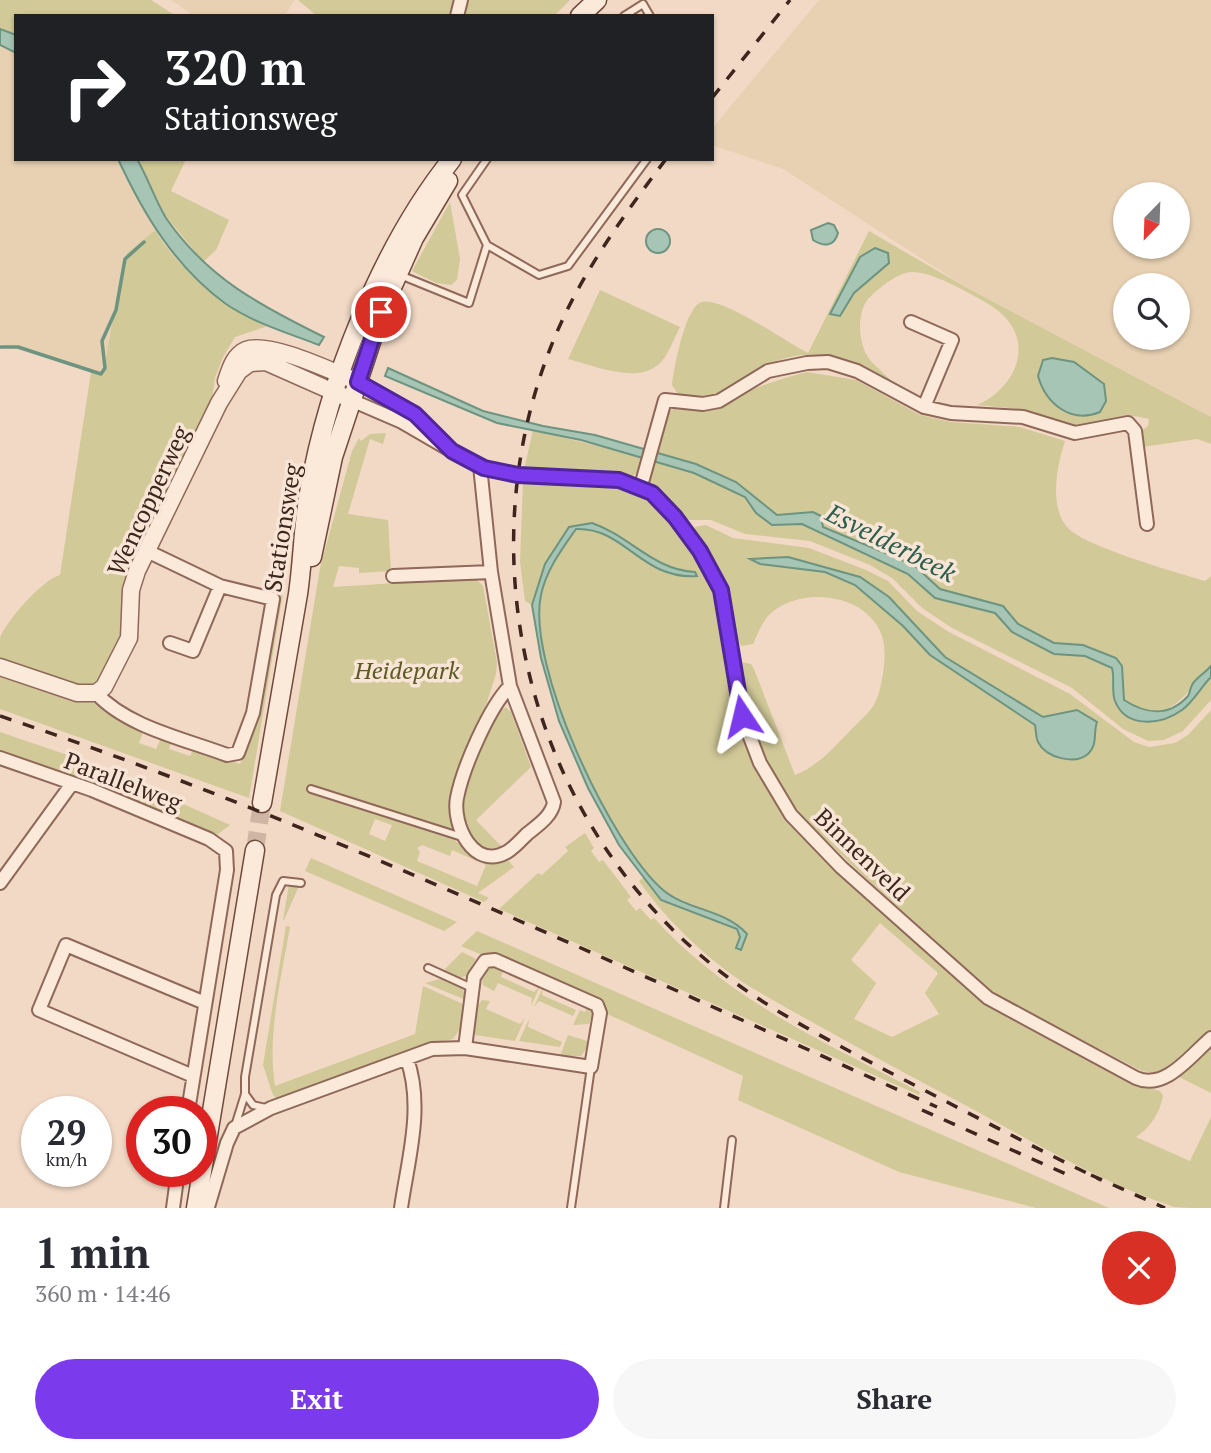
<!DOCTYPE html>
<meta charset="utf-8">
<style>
body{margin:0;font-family:"PT Serif",serif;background:#f7f7f7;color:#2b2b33;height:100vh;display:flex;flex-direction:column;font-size:26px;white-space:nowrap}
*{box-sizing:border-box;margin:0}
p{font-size:23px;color:#7c7c81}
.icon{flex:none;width:38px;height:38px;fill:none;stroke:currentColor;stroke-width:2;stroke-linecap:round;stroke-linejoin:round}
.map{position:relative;height:1208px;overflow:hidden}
.drawer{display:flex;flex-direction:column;background:#fff;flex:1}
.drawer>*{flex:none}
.banner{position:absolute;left:14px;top:14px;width:700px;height:147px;border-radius:0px;box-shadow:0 2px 5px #0004;background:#202124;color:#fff;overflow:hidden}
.needle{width:46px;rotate:203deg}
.buttons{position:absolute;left:1113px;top:182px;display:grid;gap:14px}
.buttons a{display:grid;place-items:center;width:77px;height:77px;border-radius:50%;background:#fff;box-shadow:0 2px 5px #0004;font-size:35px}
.speed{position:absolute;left:21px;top:1096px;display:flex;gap:14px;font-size:35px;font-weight:700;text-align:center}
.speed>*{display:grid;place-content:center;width:91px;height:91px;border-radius:50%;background:#fff;box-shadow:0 2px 5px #0004;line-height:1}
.speed small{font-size:18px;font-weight:400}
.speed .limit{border:10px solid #d22;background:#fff;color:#111}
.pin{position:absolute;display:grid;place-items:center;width:60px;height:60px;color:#fff;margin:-30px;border:4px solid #fff;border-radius:50%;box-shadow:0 2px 7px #0007}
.me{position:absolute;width:77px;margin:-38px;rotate:350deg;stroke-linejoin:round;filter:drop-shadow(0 0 5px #0008)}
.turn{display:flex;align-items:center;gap:24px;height:147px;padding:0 35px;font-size:32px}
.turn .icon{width:91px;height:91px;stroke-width:2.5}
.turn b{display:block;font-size:49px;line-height:60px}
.round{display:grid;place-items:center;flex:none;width:74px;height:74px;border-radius:37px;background:#f7f7f7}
.head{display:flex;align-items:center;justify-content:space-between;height:119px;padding:0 35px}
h1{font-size:42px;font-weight:800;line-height:52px}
.action{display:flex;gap:14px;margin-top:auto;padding:14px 35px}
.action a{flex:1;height:80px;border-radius:42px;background:#7c3aed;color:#fff;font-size:28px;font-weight:800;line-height:80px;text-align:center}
.action a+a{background:#f7f7f7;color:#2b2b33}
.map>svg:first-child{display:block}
.farmland{fill:#e8d1b2;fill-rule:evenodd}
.green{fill:#d1c998;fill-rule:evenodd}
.water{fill:#a7c5b4;stroke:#6d9480;stroke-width:2}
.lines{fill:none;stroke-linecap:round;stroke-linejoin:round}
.stream{stroke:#6d9480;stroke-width:3.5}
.secondary-tunnel{stroke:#ceb5a4;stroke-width:18;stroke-dasharray:18 9;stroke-linecap:butt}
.service-casing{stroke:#8f6859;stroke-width:10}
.minor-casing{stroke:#8f6859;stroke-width:16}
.tertiary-casing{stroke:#8f6859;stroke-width:19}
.secondary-casing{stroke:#71493d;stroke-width:21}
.service{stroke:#fbe9da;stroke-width:6}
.minor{stroke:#fbe9da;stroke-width:12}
.tertiary{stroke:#fbe9da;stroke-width:16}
.secondary{stroke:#fbe9da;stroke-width:18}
.rail{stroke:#3e251e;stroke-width:3.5;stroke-dasharray:12 12;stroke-linecap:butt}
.route-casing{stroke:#51269a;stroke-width:18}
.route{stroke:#7c3aed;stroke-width:12}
.labels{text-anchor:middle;stroke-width:7;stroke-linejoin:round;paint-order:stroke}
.street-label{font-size:24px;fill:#3e251e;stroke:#f8e5d6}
.park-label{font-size:24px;font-style:italic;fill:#5c5b23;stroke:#f8e5d6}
.water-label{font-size:26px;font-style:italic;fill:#2d5e4e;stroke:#f8e5d6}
</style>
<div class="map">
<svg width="1211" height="1208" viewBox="0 0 1211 1208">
<rect width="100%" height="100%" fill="#f2d9c5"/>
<path class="farmland" d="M171,0h123l-9,16h-91z
M819,0h392v417l-244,-129 -184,-119 -71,-24v-15l11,-15zM1125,194h53v53h-53zM1125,285h53v53h-53z
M0,45l16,8v106h102l37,71 -28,23 -5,13 -19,109 -103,-31z"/>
<path class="green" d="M0,0h151l25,16h-160v19l-16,-6z
M298,0h272l-16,16h-237z
M137,159h49l-15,32 58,29 -13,30 -13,12 -38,-47z
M450,202l10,57 -3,21 -6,5 -15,-2 -24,-12z
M155,230c26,44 69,73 113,96l-33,11 -12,20 -8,21 -3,22 -39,86 -47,142 -30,60 -15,1 -81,-29c0,-7 0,-16 0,-22 6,-17 43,-59 60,-63l31,-203 12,3 19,-109 5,-13z
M869,231l98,57 244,129v27l-14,-5 -55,8 -1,-16 7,-5 1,-7c-34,-10 -46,8 -75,6 -18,-1 -32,-9 -48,-14 -15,-4 -33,-4 -49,-6 35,-15 58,-57 27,-89 -11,-11 -28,-19 -41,-26 -15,-8 -33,-17 -50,-18 -15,0 -31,14 -42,24 -15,13 -14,47 -1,64 9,10 21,19 30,30 -41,-27 -84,-49 -132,-25 -19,9 -36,28 -56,33 -10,2 -23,-1 -33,-2l-7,-11c2,-16 13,-79 30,-83 21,-5 84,40 106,51z
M600,290l80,37c-6,11 -12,30 -22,38 -23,19 -65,0 -90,-6z
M807,372l49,8 64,35 31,7 69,5 45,14c-8,25 -17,67 4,88 18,18 109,44 136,52l6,-5v90c-18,18 -27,37 -52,47l-15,-2 -20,-11 -2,-34 -39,-21 -29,-2 -37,-19 -14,-18 -63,-17 -26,-24 -91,-39 -2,-10 -7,-4 -37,3 -41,-33 -40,-18 -38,-11 8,-39c15,-14 31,-1 48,-4 13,-3 23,-13 35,-19 19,-8 38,-14 58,-19z
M533,430l109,27 -2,12 -8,8 -108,-7z
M386,433l-3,11 -13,-5 -22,75 40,6 3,51 -32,2v-5l-20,-2 -6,21 142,-9 8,8 14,76 -1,12 -43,134 2,33 39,21 14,-2 6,7 -36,26 11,5 -5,4 -204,-91 40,-243 32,-117 7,-13 2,3 9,-7zM375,819l17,6 -7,16 -16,-7zM422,845l28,11 2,-6 34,15 -9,21 -60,-25 3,-9 -3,-4z
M655,461l39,12 39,17 12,7 11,16 16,12 29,-1 108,51 26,23 49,10 11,5 17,19 42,22 31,2 27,12 4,34 47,18 19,-10 29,-33v23l-28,31 -19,9 -16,1 -25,-12 -51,-41 -120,-60 -30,-20 -30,-30 -22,-13 -60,-24 -65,-7 -34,-14h-24l-38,-40z
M523,481l110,8c36,17 55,56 76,88l-3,2 10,23 22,115 31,72 196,196 176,101 19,5 3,5c-3,17 -13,32 -27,41l54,24 21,-44v91c-11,0 -26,0 -37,-1 -68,-23 -134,-61 -196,-95 -74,-39 -148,-79 -219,-120 -43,-24 -93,-71 -120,-111l5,-4 18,23 75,29 3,8 -4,12 11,-15c-19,-10 -73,-34 -85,-45 -57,-57 -118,-190 -123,-270 -2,-22 8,-47 20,-65l-14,10 -13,41 -7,-4 -5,-39zM880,923l58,50 -13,20 14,21 -47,23 -38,-18 22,-36 -25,-23z
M706,525l27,13 76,10 57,22 22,11 29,30 32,21 121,62 64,48 15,5 26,-4 13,-8 23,-25v320l-52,44 -17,-3 -146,-75 -142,-129 -59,-57 -19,-30 -30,-68 -6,-50 11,2 3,5 41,106c23,-9 37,-26 54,-43 7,-8 16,-15 22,-23 8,-10 10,-24 12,-36 2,-12 3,-30 -3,-42 -18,-39 -84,-45 -112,-15 -6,7 -11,19 -15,28l-11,2 -4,-4c-5,-39 -16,-81 -44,-110l1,-5z
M284,587l-35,211 -249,-89v-35l91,27 15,12 38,16 -5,14 17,6 6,-13 10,4 -3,9 21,7 4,-8 46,16 20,-49 20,-119z
M506,707l5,5 20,55 -55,53 26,27 -16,2 -20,-16 -6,-30 34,-88z
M0,732l82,28 3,5 18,3 127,57 -13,10 -121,-50 -96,-33z
M585,833l9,15 -3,3 8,11 4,-2 28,37 -4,3 9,11 4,-3 11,12 3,-2c73,81 171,125 266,174l-1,3 -420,-186 39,-36 4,2 26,-24 -3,-4z
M311,858l146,64 -13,9 -139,-60z
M289,884l10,2 -15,34h-1z
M286,926l4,1c-9,52 -23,108 -15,159l140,-52 8,-48 42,19 -3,21 -9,13 -32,7 -143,54 -5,-5 -10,-30z
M477,931l632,277h-73l-137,-36 -161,-72 5,-24 -138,-63 -14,-18 -93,-41 -16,1 -21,-9z
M462,952l14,7 -10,17 -8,2 -15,-7z
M498,966l6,2 -3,9 33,15 6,-6 -9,20 1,-8 -34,-15 -4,8 -11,-6 -2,-10 9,-8z
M440,979l23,10 3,11 -41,-17z
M543,987l-1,8 34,15 -3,6 -34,-15 -5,6z
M482,1000l8,1 -4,8 34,15 5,-6 -10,23 -40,-6 1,-27z
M587,1007l5,7 -3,10 -16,1 7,-15 5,2z
M529,1019l-1,8 34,15 -2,5 -41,-6z
M568,1035l19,6 1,5 -7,10h-21z
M1211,1047v46l-32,-16z"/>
<path class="water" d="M0,29l16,6v18l-16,-8z
M118,159h19c11,19 18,41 29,59 41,60 95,88 158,119l-5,8c-31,-12 -65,-22 -93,-41 -51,-37 -82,-89 -108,-145z
M828,223l6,2 4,8c-4,14 -14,14 -25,7l-2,-10z
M646 241a12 12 0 1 1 24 0a12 12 0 1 1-24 0Z
M875,248l13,5 1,10 -35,30 -14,23 -10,-2 30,-57z
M1052,358l22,4 30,22 2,17 -6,11c-29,12 -54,-8 -62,-36l5,-16z
M388,368l95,43 60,15 52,9 101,29 40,18 41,33 36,-3 8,4 2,11 91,38 26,24 63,17 15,18 36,19 29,2 33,13 6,8 2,34c22,14 44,18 64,-4 3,-5 2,-11 7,-15 4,-5 11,-9 16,-15v11c-10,10 -18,25 -29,33 -21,15 -56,19 -67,-9 -4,-12 0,-22 -3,-33l-27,-12 -31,-2 -42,-22 -17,-19 -60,-15 -27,-24 -106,-50 -30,1 -16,-12 -11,-16 -51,-24 -113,-33 -84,-17 -112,-47z
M592,523c38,13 61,47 103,49l2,4c-56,4 -72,-49 -121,-47 -14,20 -30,41 -35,66 -15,69 69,249 122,295 25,21 62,19 84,44l-6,16 -5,-2 4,-11 -3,-8 -76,-29 -42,-55 -31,-57 -29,-67 -18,-63 -9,-53 13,-41 24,-37z
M788,557l72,20 29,20 56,60 98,60 34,-7 20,12c-4,11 1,23 -9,32 -13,11 -42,4 -50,-12 -2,-4 -2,-12 -3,-17l-105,-70 -27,-29 -48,-41 -30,-13 -65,-8 -10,-5z"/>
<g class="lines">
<path class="stream" d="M0,347h18l83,27 4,-6 -3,-27 14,-31 9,-51 19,-17"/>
<path class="secondary-tunnel" d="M255,850l7,-47"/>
<defs>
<path id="service" d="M624,16l19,-12 7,12
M487,159l-25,36 25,50 52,30 29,-9 79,-107
M400,275l69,28 18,-58
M311,789l151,48
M428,968l44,20
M245,1094l8,11 13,3
M235,1126l10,-32v-17l31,-182 7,-14 18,2
M571,1208l20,-141
M724,1208l8,-68"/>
<path id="minor" d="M457,16l4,-16
M911,322l41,18 -28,67
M358,382l57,32 30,29
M351,400l51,22 62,36 27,12 27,5 101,5 33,13 23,24 25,33 21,40 21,126 18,47 31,52 50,52 147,131 148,80c29,13 54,-22 75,-40
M480,466l11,106 19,114 44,116c-2,14 -16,23 -27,32 -6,6 -13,14 -20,18 -34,19 -55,-28 -50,-54 6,-31 32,-90 53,-112
M641,486l24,-86 38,4 16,-3 49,-30 39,-8 21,-1 29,9 67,36 27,6 72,4 52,16 53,-10 7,8 12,93
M147,551l73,35
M393,576l98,-4
M96,693c31,34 89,46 131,62l11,-2 15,-40 20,-114 -53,-13 -27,65 -23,-8
M0,758l92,32 117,49 17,12 1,19 -39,241
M0,883l71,-98
M495,960l102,45 3,8 -9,54 -126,-19 9,-71 11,-16z
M193,1076l-154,-66 27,-65 139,58
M208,1207l19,-64 7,-15 37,-20 161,-59 33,-1
M173,1208l5,-37
M401,1208c7,-49 23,-101 6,-149"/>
<path id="tertiary" d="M226,381c4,-12 8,-26 20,-31 22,-9 83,20 105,29
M0,667l77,26h19l8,-6 25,-49 2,-48 6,-19 82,-168 20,-32 11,-8 16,-1 79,35"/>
<path id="secondary" d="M580,16l17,-16
M312,557l21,-100 48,-145 33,-74 34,-57
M262,803c12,-70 24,-140 36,-209 5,-34 5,-68 11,-101 19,-111 73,-247 143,-334
M196,1208l59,-358"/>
</defs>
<use href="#service" class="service-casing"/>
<use href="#minor" class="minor-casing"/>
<use href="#tertiary" class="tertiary-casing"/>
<use href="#secondary" class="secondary-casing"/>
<use href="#service" class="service"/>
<use href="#minor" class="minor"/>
<use href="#tertiary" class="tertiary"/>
<use href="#secondary" class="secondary"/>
<path class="rail" d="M712,98l78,-98
M666,159c-45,60 -89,120 -116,190 -83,213 -21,463 155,610 55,47 120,79 184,113 70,36 140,73 212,108
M0,716c321,107 628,255 937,391
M922,1110l144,64
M1091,1175l74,33"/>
</g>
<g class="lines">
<defs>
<path id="route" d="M381,312l-23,70 57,32 37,37 32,17 34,7 101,5 33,13 23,24 25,34 21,39 21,126"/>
</defs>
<use href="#route" class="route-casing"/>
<use href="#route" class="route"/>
</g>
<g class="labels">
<g class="street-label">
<text transform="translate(149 501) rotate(-65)" y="8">Wencopperweg</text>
<text transform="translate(283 528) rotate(-81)" y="8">Stationsweg</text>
<text transform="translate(123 782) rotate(21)" y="8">Parallelweg</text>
<text transform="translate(862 855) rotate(44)" y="8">Binnenveld</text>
</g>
<g class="park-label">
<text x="407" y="679">Heidepark</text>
</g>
<g class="water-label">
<text transform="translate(891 543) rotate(27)" y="9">Esvelderbeek</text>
</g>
</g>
</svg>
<div class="buttons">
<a><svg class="needle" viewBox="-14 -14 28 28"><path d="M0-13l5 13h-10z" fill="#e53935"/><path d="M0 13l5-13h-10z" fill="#7c7c81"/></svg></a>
<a><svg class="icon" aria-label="search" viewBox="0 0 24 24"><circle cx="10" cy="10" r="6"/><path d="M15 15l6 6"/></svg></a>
</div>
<div class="speed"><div>29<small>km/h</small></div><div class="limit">30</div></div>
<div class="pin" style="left:381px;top:312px;background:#d93025"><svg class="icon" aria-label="arrive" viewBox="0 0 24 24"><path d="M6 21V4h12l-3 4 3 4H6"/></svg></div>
<svg class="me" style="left:742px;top:716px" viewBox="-20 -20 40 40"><path d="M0-17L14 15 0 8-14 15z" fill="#7c3aed" stroke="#fff" stroke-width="4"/></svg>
<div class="banner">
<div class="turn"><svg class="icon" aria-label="right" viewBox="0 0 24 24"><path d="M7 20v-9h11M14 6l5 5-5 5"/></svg><div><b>320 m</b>Stationsweg</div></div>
</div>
</div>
<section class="drawer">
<div class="head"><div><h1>1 min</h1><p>360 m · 14:46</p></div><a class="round" style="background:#d93025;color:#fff"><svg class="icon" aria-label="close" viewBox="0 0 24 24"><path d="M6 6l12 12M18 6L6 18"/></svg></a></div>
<div class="action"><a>Exit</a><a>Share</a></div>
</section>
